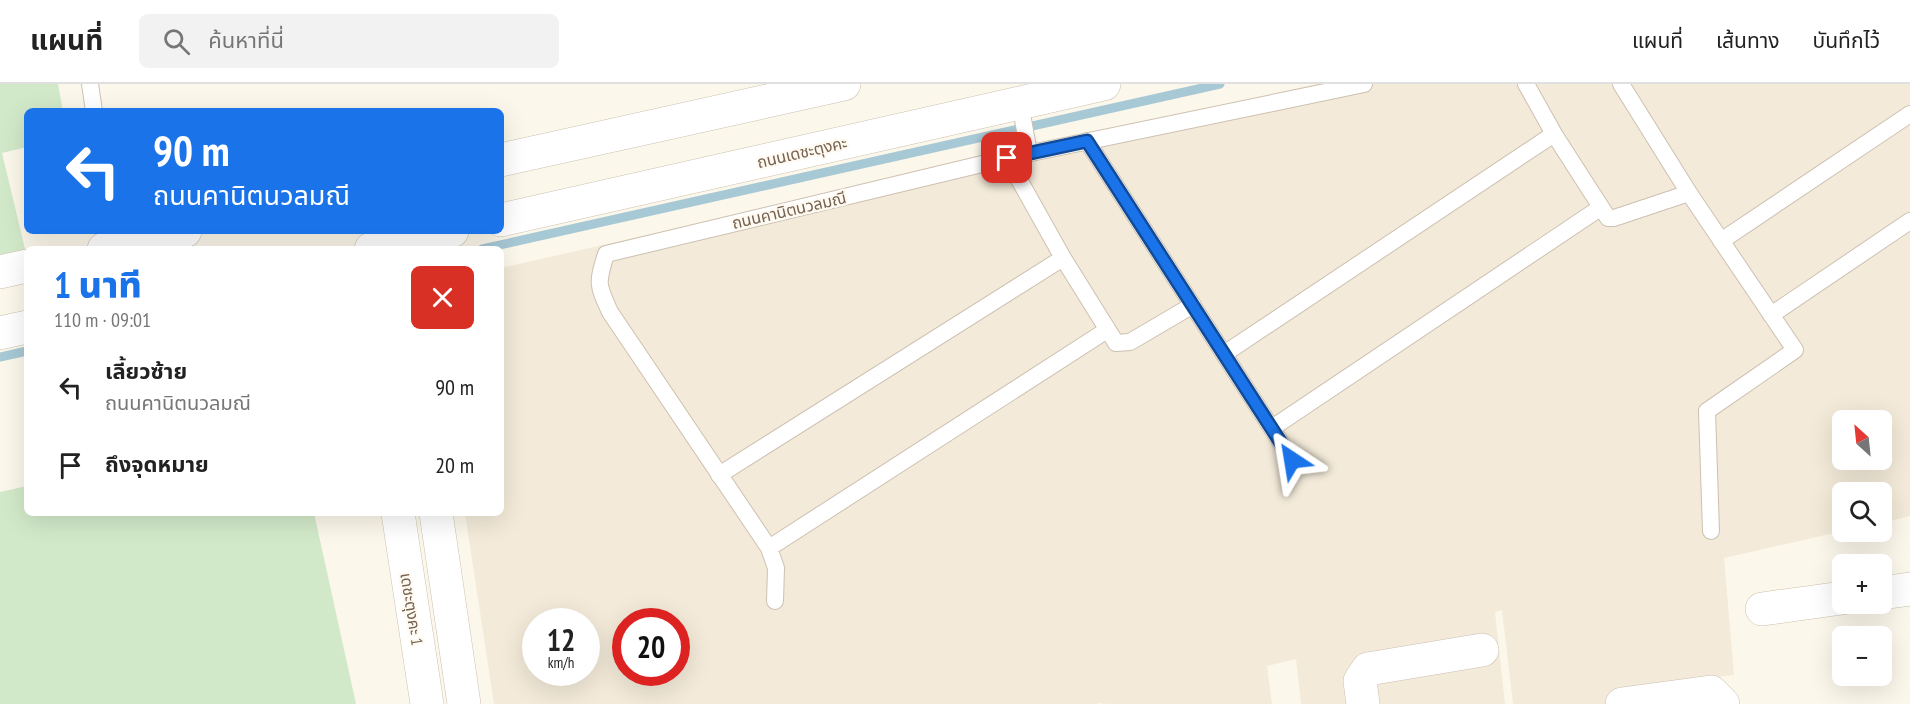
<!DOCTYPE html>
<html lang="th">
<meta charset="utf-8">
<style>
body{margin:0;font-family:"PT Sans Narrow","Noto Sans Thai",sans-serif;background:#f2f2f2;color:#222;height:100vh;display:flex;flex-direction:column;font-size:22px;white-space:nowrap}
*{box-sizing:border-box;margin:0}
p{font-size:20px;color:#767676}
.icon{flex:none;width:33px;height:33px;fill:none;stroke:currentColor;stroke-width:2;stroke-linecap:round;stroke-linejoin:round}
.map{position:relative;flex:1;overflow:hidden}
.drawer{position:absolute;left:24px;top:162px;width:480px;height:270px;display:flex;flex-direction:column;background:#fff;border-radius:9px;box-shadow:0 6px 24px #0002}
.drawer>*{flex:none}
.guide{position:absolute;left:24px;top:24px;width:480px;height:126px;border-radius:9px;box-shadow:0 6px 24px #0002;background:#1a73e8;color:#fff;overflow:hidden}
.needle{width:39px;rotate:333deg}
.tools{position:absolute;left:1832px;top:326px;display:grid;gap:12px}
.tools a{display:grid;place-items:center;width:60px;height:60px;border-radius:9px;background:#fff;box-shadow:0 6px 24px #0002;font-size:30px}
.speed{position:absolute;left:522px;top:524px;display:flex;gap:12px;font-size:30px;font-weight:700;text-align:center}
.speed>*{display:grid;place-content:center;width:78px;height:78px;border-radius:50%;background:#fff;box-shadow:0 6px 24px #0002;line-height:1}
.speed small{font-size:15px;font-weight:400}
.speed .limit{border:9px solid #d22;background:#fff;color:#111}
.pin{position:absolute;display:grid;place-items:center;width:51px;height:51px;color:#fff;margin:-26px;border-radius:12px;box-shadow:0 3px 9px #0006}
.me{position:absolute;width:66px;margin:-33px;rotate:327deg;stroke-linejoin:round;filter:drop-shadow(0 0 4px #0008)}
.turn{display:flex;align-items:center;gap:21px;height:126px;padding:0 30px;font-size:27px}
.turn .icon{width:78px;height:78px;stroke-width:2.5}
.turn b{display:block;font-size:42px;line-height:51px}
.round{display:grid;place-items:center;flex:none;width:63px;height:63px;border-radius:9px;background:#f2f2f2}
.overview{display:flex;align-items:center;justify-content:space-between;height:102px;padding:0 30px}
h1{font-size:36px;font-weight:800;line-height:45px;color:#1a73e8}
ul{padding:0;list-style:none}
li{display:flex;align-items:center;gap:18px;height:78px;padding:0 30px}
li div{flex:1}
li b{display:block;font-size:22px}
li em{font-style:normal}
header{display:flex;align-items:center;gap:36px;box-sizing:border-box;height:84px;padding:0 30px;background:#fff;border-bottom:2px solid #e0e0e0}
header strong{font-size:28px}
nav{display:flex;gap:33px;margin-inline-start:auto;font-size:21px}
.search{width:420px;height:54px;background:#f2f2f2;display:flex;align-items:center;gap:15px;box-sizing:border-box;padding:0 21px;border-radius:9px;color:#767676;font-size:22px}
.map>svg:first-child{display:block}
.residential{fill:#f3ead9;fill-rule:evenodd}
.green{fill:#d2e9c9}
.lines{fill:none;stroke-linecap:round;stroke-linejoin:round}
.stream{stroke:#a7c8d5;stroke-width:9}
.service-casing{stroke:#cdc0b1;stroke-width:18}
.minor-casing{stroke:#cdc0b1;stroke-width:34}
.tertiary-casing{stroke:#cdc0b1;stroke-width:34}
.service{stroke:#fff;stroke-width:16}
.minor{stroke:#fff;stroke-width:33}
.tertiary{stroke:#fff;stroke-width:33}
.route-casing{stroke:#114b97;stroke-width:15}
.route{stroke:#1a73e8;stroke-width:10}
.labels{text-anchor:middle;stroke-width:4.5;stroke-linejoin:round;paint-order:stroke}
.street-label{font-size:16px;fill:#75614f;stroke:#fefaf1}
</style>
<header>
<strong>แผนที่</strong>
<div class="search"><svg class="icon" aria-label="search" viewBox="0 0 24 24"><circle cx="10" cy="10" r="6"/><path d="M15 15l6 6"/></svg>ค้นหาที่นี่</div>
<nav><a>แผนที่</a><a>เส้นทาง</a><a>บันทึกไว้</a></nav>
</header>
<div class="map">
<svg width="1910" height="620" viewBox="0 0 1910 620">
<rect width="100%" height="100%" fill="#fbf7ea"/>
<path class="residential" d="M1317,0h593v432l-29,7v-31h-39l1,39 -119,27 10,117 -37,4 2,25h-186l-11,-94 -7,2 10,92h-204l-5,-45 -29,7 5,38h-172l11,-3 -16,3h-601l-29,-191h36v-245zM1842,336h39v39h-39zM536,537h50v51h-50zM626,537h50v51h-50z"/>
<path class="green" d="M0,0h58l5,27h-36v36l-25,6 24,100 -26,6z
M27,402v27h287l42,191h-356v-212z"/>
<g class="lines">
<path class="stream" d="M482,165l738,-165
M0,273l27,-6"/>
<defs>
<path id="service" d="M90,0l4,27
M1526,0l28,50 54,84h6l75,-25 106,157 -88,61 4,120
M1621,0l68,109
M1020,19l9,50
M1087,57l205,319
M1007,74l56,100 53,85 14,-1 63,-37
M1721,157l189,-127
M1771,231l139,-94
M1224,270l330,-220
M1272,344l328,-220
M719,391l344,-217
M769,464l338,-218
M775,517l1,-33 -7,-20 -159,-236c-13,-28 -13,-29 -4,-58l401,-96 357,-74"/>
<path id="minor" d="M398,429l29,191
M436,429l28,191
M1881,509l29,-4
M1762,525l80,-11
M1363,620l-3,-23 8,-12 114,-19
M1622,620l89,-12 12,12"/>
<path id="tertiary" d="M501,76l343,-76
M501,136l603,-136
M104,165l81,-18
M371,165l81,-18
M0,188l27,-6
M0,249l27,-6"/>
</defs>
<use href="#service" class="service-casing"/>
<use href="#minor" class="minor-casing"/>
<use href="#tertiary" class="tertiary-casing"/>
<use href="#service" class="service"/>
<use href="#minor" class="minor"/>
<use href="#tertiary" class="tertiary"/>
</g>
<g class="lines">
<defs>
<path id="route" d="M1007,74l80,-17 205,319"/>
</defs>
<use href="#route" class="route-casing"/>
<use href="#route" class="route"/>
</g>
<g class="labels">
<g class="street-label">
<text transform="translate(802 68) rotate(-13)" y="6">ถนนเดชะตุงคะ</text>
<text transform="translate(789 126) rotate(-13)" y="6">ถนนคานิตนวลมณี</text>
<text transform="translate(412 525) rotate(81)" y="6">เดชะตุงคะ 1</text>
</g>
</g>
</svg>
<div class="tools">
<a><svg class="needle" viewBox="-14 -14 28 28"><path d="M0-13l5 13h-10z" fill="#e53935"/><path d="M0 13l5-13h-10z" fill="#767676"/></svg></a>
<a><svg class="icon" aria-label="search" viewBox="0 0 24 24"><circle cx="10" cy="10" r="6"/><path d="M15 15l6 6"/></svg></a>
<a>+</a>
<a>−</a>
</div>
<div class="speed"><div>12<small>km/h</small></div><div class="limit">20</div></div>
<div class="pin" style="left:1007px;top:74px;background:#d93025"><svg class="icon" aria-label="arrive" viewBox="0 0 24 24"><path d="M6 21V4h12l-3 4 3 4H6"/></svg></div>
<svg class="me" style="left:1292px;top:376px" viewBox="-20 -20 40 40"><path d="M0-17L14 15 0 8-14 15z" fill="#1a73e8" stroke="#fff" stroke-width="4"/></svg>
<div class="guide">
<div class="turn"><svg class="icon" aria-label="left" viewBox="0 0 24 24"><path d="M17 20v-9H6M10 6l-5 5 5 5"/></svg><div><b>90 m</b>ถนนคานิตนวลมณี</div></div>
</div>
<section class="drawer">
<div class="overview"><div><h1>1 นาที</h1><p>110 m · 09:01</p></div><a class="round" style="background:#d93025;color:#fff"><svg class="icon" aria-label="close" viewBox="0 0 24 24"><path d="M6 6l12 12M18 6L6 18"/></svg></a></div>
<ul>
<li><svg class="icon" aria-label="left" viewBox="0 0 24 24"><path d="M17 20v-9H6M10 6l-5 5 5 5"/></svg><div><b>เลี้ยวซ้าย</b><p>ถนนคานิตนวลมณี</p></div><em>90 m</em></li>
<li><svg class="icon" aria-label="arrive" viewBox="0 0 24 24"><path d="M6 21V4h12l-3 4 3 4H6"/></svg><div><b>ถึงจุดหมาย</b></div><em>20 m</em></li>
</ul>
</section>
</div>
